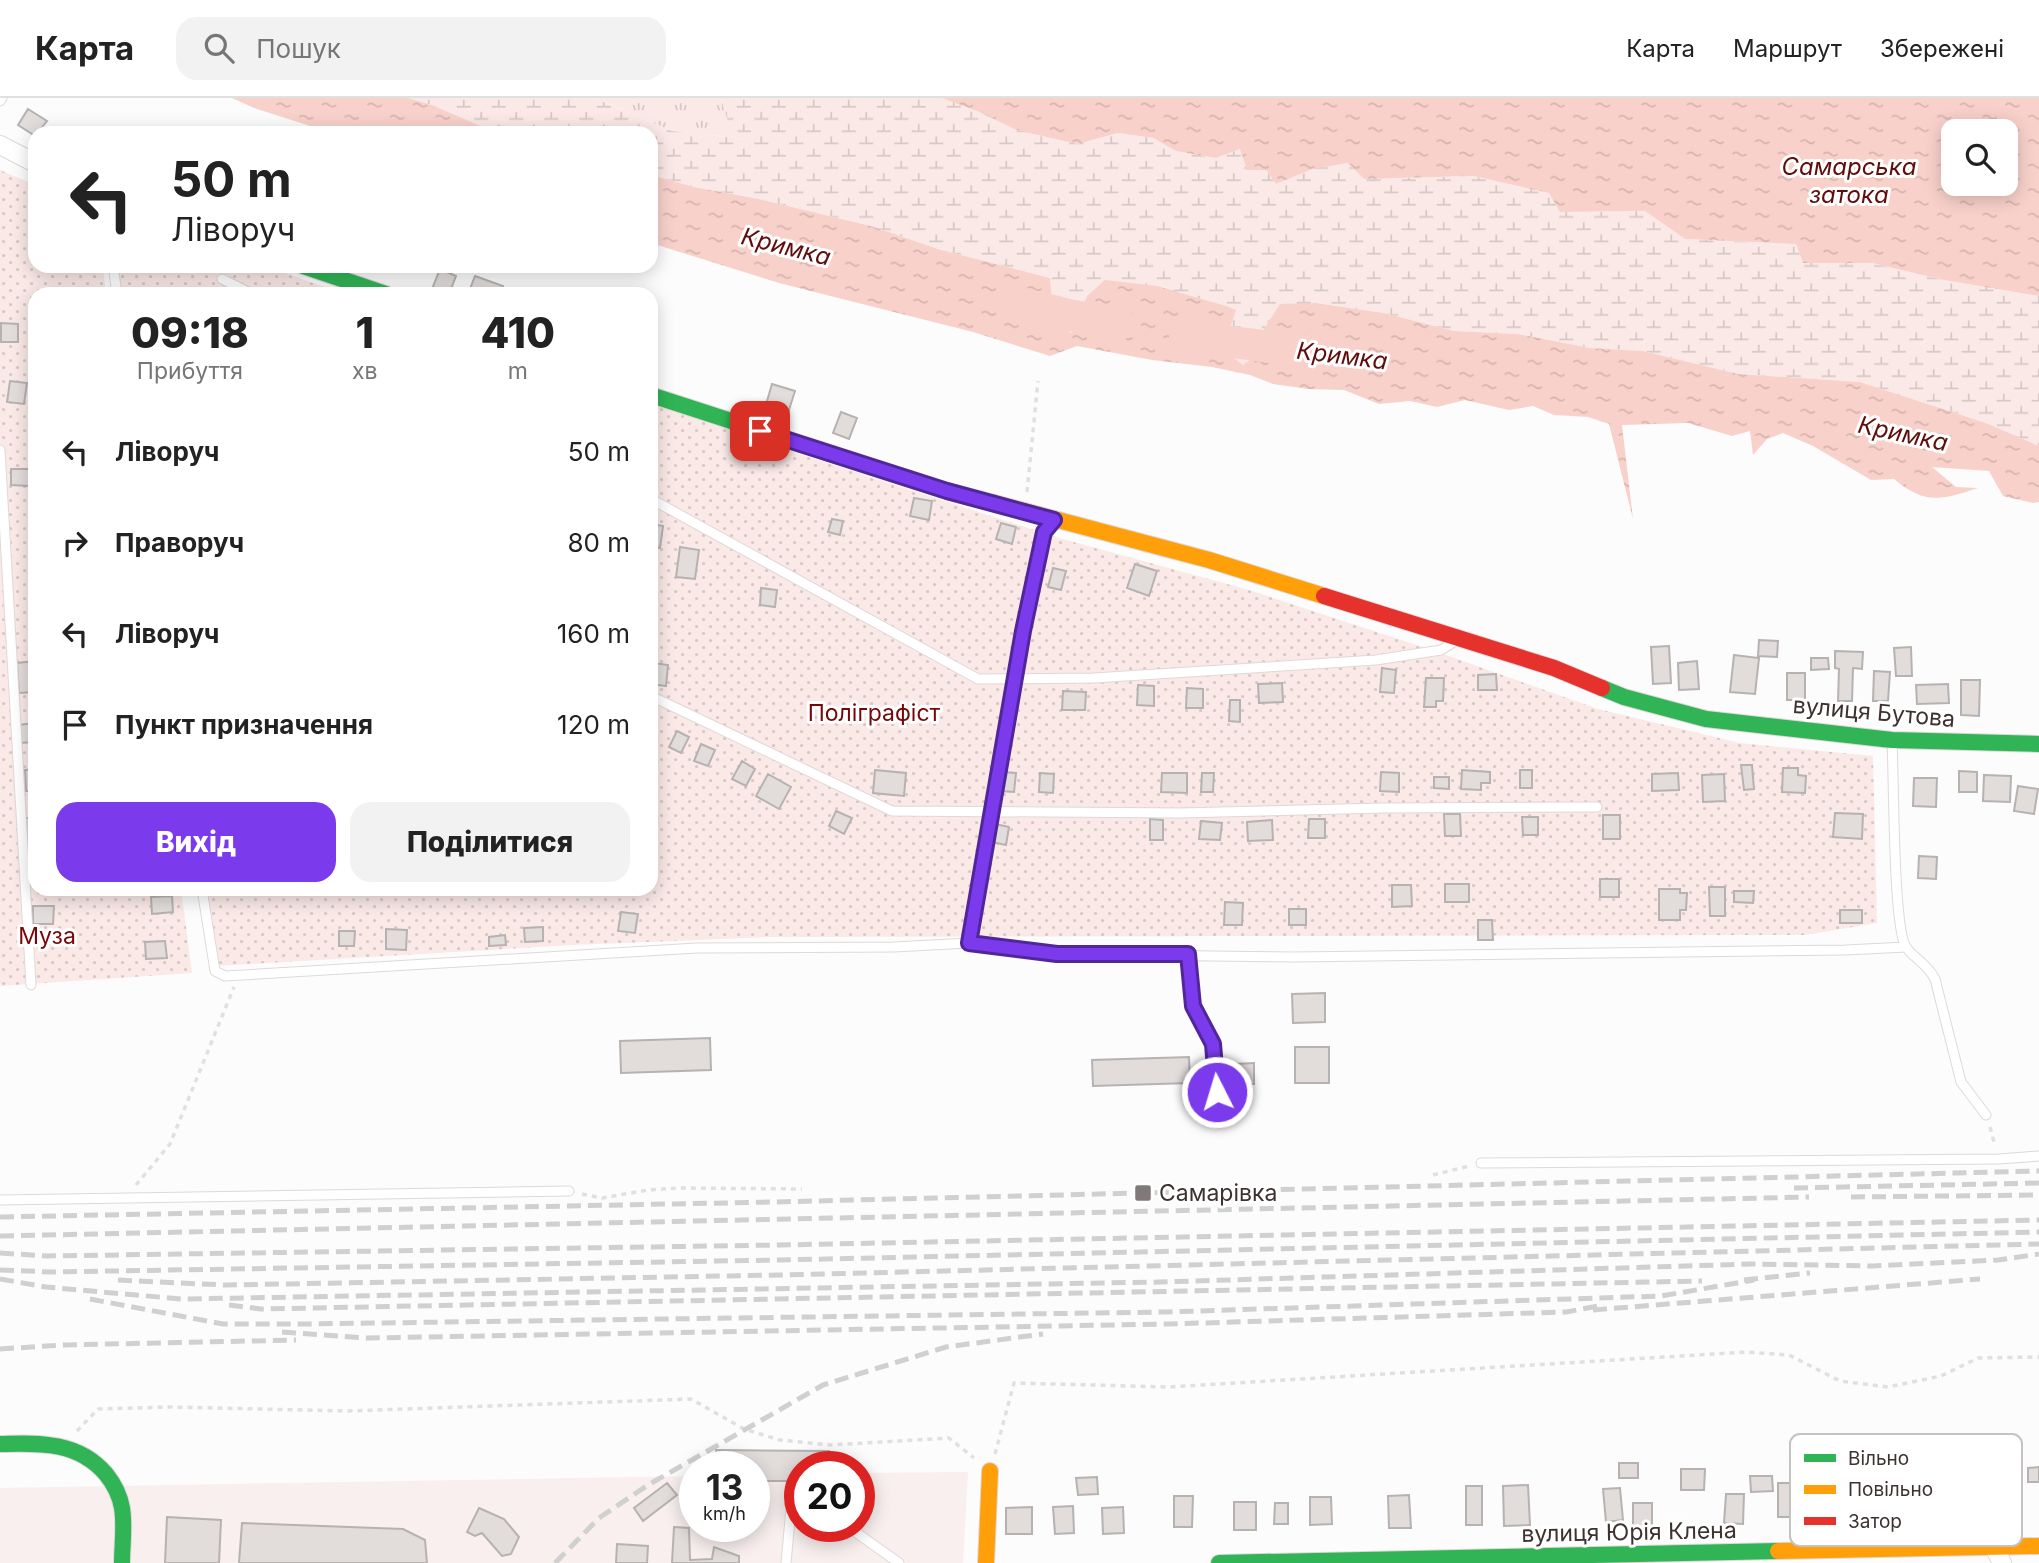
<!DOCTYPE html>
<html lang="uk">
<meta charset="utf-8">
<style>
body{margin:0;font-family:Inter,sans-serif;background:#f2f2f2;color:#222;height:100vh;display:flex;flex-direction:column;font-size:26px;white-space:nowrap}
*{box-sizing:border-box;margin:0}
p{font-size:23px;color:#767676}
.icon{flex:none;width:38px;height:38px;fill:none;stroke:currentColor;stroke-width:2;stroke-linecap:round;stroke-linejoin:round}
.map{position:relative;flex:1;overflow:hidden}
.drawer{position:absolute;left:28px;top:189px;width:630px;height:609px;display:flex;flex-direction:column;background:#fff;border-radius:21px;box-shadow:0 4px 18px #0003}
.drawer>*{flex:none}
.hud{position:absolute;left:28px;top:28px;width:630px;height:147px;border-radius:21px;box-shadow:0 4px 18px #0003;background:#fff;color:#222;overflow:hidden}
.fabs{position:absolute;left:1941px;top:21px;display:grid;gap:14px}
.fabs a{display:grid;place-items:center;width:77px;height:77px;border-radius:14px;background:#fff;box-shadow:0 4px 18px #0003;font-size:35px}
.speed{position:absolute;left:679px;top:1353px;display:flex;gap:14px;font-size:35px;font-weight:700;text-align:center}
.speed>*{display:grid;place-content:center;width:91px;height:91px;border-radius:50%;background:#fff;box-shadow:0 4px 18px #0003;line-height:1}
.speed small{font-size:18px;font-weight:400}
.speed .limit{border:10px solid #d22;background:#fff;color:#111}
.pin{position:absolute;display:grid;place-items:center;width:60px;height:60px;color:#fff;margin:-30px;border-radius:14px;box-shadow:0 4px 10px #0006}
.me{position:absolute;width:77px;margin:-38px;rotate:355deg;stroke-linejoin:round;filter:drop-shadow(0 0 5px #0008)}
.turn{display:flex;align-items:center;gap:24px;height:147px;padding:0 28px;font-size:32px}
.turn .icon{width:91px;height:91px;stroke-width:2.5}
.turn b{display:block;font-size:49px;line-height:60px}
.eta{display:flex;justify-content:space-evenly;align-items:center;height:119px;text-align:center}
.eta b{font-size:42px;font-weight:800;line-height:49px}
.button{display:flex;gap:14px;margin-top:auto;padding:14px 28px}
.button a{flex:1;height:80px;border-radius:21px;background:#7c3aed;color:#fff;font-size:28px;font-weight:800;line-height:80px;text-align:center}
.button a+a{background:#f2f2f2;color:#222}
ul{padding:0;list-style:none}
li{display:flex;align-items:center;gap:21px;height:91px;padding:0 28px}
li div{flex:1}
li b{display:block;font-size:26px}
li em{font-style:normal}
header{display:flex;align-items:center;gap:42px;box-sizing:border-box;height:98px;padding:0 35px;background:#fff;border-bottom:2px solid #e0e0e0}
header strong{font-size:33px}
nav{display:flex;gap:38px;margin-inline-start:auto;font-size:24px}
.search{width:490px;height:63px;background:#f2f2f2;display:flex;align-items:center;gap:18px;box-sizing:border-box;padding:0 24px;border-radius:21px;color:#767676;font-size:26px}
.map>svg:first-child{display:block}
.built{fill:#f8efee}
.grass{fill:url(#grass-tufts)}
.wetland{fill:url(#wetland-marsh)}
.garden{fill:url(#garden-dots)}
.water{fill:url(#water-ripples);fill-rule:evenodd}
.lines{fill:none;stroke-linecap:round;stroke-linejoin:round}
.river{stroke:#f9d1cb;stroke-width:32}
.building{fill:#e2dcdb;stroke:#b7b2b2;stroke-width:2}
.lane-casing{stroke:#dfd9d9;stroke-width:11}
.street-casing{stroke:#dfd9d9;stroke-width:20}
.fast-casing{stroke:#dfd9d9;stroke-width:18}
.slow-casing{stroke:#dfd9d9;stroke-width:18}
.jam-casing{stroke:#dfd9d9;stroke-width:18}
.path{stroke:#e0e0e0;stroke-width:3.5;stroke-dasharray:5 5;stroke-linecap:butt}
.lane{stroke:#fff;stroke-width:9}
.street{stroke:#fff;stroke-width:18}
.fast{stroke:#30b455;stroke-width:16}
.slow{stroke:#ff9f0a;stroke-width:16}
.jam{stroke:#e5322d;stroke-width:16}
.rail{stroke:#d1d0d0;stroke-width:5;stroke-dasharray:14 7;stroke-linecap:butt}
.route-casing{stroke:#51269a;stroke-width:18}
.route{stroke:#7c3aed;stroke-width:12}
.poi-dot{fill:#807977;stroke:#fff;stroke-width:2.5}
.labels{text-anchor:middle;stroke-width:6;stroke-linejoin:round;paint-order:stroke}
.street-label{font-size:23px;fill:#3d3230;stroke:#fff}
.park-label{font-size:23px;fill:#780609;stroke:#fff}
.poi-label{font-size:23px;fill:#3d3230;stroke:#fff;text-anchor:start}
.water-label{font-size:24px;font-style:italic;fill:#600e0d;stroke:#fff}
.key{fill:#fff;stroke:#c5c2c1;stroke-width:2}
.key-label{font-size:19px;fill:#3d3230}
</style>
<header>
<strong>Карта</strong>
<div class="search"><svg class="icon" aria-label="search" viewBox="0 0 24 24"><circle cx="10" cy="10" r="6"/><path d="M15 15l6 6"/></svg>Пошук</div>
<nav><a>Карта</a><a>Маршрут</a><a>Збережені</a></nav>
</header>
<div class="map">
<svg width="2039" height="1465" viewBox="0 0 2039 1465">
<defs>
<pattern id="grass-tufts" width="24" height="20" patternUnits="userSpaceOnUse" patternTransform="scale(1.75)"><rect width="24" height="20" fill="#fae9e7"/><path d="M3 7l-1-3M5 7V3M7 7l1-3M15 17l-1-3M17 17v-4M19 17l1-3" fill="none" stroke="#d7c8c6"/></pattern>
<pattern id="wetland-marsh" width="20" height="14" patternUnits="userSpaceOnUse" patternTransform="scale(1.75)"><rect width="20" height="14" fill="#fae9e7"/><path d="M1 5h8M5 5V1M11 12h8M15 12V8" fill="none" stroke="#d7c8c6"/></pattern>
<pattern id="garden-dots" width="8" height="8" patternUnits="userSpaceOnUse" patternTransform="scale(1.75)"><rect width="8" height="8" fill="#fae9e7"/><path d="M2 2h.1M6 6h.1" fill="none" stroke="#d7c8c6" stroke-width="1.8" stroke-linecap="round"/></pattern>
<pattern id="water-ripples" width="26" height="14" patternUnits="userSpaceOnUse" patternTransform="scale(1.75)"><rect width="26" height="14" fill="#f9d1cb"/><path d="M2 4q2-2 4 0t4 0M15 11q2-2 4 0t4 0" fill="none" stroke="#d6b4af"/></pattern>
</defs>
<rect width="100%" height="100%" fill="#fcfcfc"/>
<path class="built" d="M968,1374l-5,91h-963v-75l695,-12v50h59v-51l46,-1v52h59v-53z"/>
<path class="grass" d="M594,0h127l7,24 19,17 -75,-8z"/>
<path class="wetland" d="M408,0h186l78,33 74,8 -18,-17 -7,-24h221l135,46 41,-11 35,5 23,13 40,7 24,-9 26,21 10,14 36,-16 36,-5 16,16 109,-3 76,17 12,19 84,-1 40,28 111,5 7,19h69l72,17 95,16v150l-53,-23 -126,-41 -122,-8 -95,-23 -53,-3 -72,-14 -64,-3 -70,-18 -68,-10 -46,43 -27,19 -20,-16 -136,-53 -14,37 -19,-8 -4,-47 -112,-29 -67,-23 -112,-27 -65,-12 -43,-12v-42h-154l-65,-28z"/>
<path class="garden" d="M0,72l35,15v81h68l3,28h-71v595h146l11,84 -192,13z
M115,168h150l79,28h-225z
M651,304l146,51 262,85 190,52 183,60 166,59 142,34 133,13 4,167 -72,12 -1033,2 -200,8 -357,21 -12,-77h448z"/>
<path class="water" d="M232,0h176l24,7 65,28h-165l-78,-25z
M942,0h1097v198l-95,-16 -72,-17h-69l-7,-19 -111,-5 -40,-28 -85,1 -11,-19 -76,-17 -109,3 -16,-16 -36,6 -36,15 -10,-14h-19l-7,-21 -24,9 -40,-7 -23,-13 -35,-5 -41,11 -60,-14 -40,-19zM1953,33h53v53h-53z
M651,77l43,12 65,12 112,27 67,23 112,29 4,47 18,8 15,-37 18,-16 52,6 69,20 10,4 -13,39 20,16 26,-19 -5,-17 16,-25 36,-1 68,10 70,18 64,3 72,14 53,3 95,23 122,8 126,41 53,23v56l-6,1 -30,-7 -14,-25 -57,-4 24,20 22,1c-36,12 -53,17 -84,-9l-23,1 -58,-34 -30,-13 -16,6 -14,16 -3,-24 -18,5 -44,-13 -66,2 11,94 -24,-95 -21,-7 -34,-2 -21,-9 -24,4 -44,-10 -28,7 -27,-6 -31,3 -35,-14 -36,-1 -35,-5 -23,-9 -38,-8 -60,-7 -75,-14 -27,10 -77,-24 -194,-49 -128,-40z"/>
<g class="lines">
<path class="river" d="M1013,203l55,14 52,9
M1185,238l125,16"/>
</g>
<path class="building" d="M28,11l19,12 -12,15 -17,-11z
M440,171l16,7 -7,18 -17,-5z
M475,178l28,10 -3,8h-32z
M1,225l17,1v18h-17z
M10,283l17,2 -3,21 -17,-2z
M772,286l23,7 -8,25 -22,-8z
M841,314l16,6 -8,21 -16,-6z
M11,371h19l-1,17 -18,-1z
M914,400l18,3 -3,19 -19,-4z
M832,421l11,2 -3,14 -12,-3z
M1001,425l15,4 -4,17 -16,-5z
M651,426l12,2 -3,22 -9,-1z
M680,449l19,3 -4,29 -19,-2z
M1135,466l22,7 -8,25 -22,-8z
M1053,470l13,3 -5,19 -13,-3z
M761,490l16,2 -2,17 -15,-2z
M1759,542l19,1 -1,16 -19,-1z
M1669,548l2,37 -18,1 -2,-37z
M1911,549l1,29h-16l-2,-28z
M1835,553l28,1 -1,17 -9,-1 -1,33h-14l1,-32 -4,-1z
M1734,557l25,3 -4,36 -25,-2z
M1811,560h17l1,11 -18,1z
M35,563v31l-16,1 -2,-30z
M1697,563l2,28 -20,1 -1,-27z
M654,565l14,2 -2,21 -15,-2z
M1382,570l14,2 -2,23 -14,-1z
M1874,573l16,1 -2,29h-15z
M1787,575h18v27h-18z
M1496,576l1,16h-19v-15z
M1426,580h18l-1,23h-7v6h-12z
M1961,582h19l-1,36 -18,-1z
M1282,585l1,19 -24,1 -1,-19z
M1948,586l1,19 -32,1 -1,-19z
M1138,587l16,1v20l-17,-1z
M1187,590l16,1v19h-17z
M1063,593l23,1 -1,18h-23z
M1230,602h10v22l-11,-1z
M35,625v19l-15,1 -2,-18z
M677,633l12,6 -8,16 -12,-6z
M701,646l14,6 -7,16 -14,-5z
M742,663l13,8 -9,17 -14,-7z
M1741,667h11l2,24 -10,1z
M1783,670h15v7l8,1 -1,17 -23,-1z
M35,671v22h-9l-1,-21z
M875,672l31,3 -2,23 -31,-3z
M1462,672l28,2v11h-9v7l-20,-1z
M1520,672h12v18h-12z
M1959,673l18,1v20h-18z
M1002,674l14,1 -2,19 -14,-1z
M1381,674l18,1v19l-19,-1z
M1040,675l14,1 -1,19 -14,-1z
M1162,675h25v20l-26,-1z
M1202,675h12l-1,19h-12z
M1678,675l1,17 -27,1v-17z
M768,676l23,13 -12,22 -23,-13z
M1724,676l1,27 -22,1 -1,-27z
M1984,677l27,1 -1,26 -27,-1z
M1434,679h15v12l-15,-1z
M1914,680h23l-1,29 -23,-1z
M2018,688l20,3 -4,25 -20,-3z
M836,713l16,7 -8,16 -15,-8z
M1835,715l28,1 -1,25 -29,-2z
M1444,716h16l1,22h-16z
M1603,717h17v24h-17z
M1522,719h16v18h-15z
M25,720h10v21h-10z
M1150,721l13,1v20h-13z
M1309,721h16v19h-17z
M1272,722l1,20 -25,1 -1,-19z
M1201,723l21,2 -2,17 -21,-1z
M995,726l14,3 -3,18 -14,-3z
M1919,758l18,1 -1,22 -18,-1z
M29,770h6v16h-5z
M1600,781h19v18h-19z
M1445,786h24v18h-24z
M1392,787h19l1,21 -20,1z
M1709,789h16v29h-15z
M1659,791h21v4h7l-1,17h-6v10h-21z
M1734,793h20l-1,12 -19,-1z
M172,798l1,16 -21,2 -1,-17z
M1225,804l18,1 -1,22h-18z
M33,808h21l-1,18h-20z
M1289,811h17v16h-17z
M1840,812h22v13h-22z
M621,814l17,2 -3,19 -17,-2z
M1478,822h14l1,20h-15z
M543,829v14l-18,1 -1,-14z
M386,831l21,1 -1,20 -20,-1z
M339,833h16l-1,15h-15z
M505,837l1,10 -17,1v-9z
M165,843l2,17 -21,1 -1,-17z
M1325,895v29l-32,1 -1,-29z
M710,940l1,32 -90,3 -1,-32z
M1295,949h34v36h-34z
M1189,959l1,26 -97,3 -1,-26z
M1254,965v21h-18v-20z
M716,1352l113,1 -1,15h-28v15h-46v-15h-38z
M1619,1365h19v15h-19z
M2039,1369v15h-11v-14z
M1681,1371h24l-1,21h-23z
M1750,1378h22l1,15 -22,1z
M1097,1379l1,17 -20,1 -2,-17z
M667,1385l10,12 -34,26 -9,-13z
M1778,1385h18v34h-18z
M1528,1387l2,40 -26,1 -1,-40z
M1466,1388h16v39h-16z
M1620,1390l3,32 -17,2 -3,-33z
M1726,1396h18l-1,30 -19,-1z
M1409,1397l2,33h-22l-1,-32z
M1174,1398h19l-1,31h-18z
M1310,1399h21l1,27 -22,1z
M1234,1404h22v28h-22z
M1275,1405h13v21h-14z
M1633,1405h19v28h-19z
M1073,1408l1,27 -19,1 -2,-27z
M1032,1409v27h-26v-26z
M1123,1409l1,26 -21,1 -1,-26z
M479,1410l25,11 15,18 -8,17 -9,2 -20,-23 -7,3 -8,-4z
M167,1419l54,3 -2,43h-54z
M242,1425l161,6 22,11 2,23h-188z
M674,1429l15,1 1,32 22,-1 2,-12 25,9v7h-67z
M617,1446l31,2 -1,17h-31z"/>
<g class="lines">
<defs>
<path id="lane" d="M0,3l2,-3
M113,168l4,28
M222,181l30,15
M0,352l31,535
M651,401l327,180 116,-1 282,-18 65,-10 13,-8
M651,598l241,115 288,2 203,-5 214,-1
M1892,644c2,34 1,186 14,205 8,12 20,15 29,32l26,103 25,33
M202,791l13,82 10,5 472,-28 197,-1 75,-4 88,11 238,3 551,-7 60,-3
M969,845l54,-312 21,-99 9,-11
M1188,856l5,52 20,38 4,48
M1481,1065l518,-4 40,-3
M0,1102l569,-9
M847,1428l52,37
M786,1465l5,-54 9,2"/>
<path id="street" d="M0,47l35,18
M1994,1449l8,16"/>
<path id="fast" d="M303,168l83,28
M651,297l296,96 47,12
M1602,590l22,9 82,22 186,21 147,4
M0,1346c39,-1 78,-3 106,30 8,10 14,22 16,34 3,18 0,37 0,55
M1219,1465l559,-12"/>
<path id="slow" d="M994,405l215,57 115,36
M1778,1453l261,-5
M986,1465l4,-92"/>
<path id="jam" d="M1324,498l230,72 48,20"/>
</defs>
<use href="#lane" class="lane-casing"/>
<use href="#street" class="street-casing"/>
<use href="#fast" class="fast-casing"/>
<use href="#slow" class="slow-casing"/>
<use href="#jam" class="jam-casing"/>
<path class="path" d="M1027,394l11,-111
M1990,1029l5,19
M1433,1077l36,-9
M136,1087l34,-41 64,-157
M582,1096l20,4 46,-8 31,-2 123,1
M77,1333l21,-22 73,-2 177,4 343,-12 53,30 36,11 51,5 118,-7 25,20
M995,1356l19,-71 155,4 578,-35 42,3 51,26 48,6 53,-11 37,-18 61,-1"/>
<use href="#lane" class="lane"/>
<use href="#street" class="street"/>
<use href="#fast" class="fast"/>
<use href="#slow" class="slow"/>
<use href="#jam" class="jam"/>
<path class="rail" d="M1794,1090l245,-5
M1851,1099l188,-2
M0,1119l773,-15 1266,-31
M0,1138l1809,-39
M0,1155l47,3 732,-11 1260,-25
M0,1172l51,2 729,-12 1259,-28
M0,1181l46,8 135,12 980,-17 590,-18 122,2 125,-6 41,-6
M118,1182l106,5 558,-10 1257,-31
M1744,1182l66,-7
M90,1201l133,25h81l863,-12 494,-16 93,-16
M229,1207l32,4 1441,-28
M1593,1212l387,-31
M282,1234l84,6 803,-14 397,-12 38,-7
M0,1251l63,-4 233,-5
M555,1465l44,-45 49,-33 175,-100 123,-38 97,-13"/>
</g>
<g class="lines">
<defs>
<path id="route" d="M760,333l187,60 107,29 -10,12 -21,99 -54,312 88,11h131l5,52 20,38 4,48"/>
</defs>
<use href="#route" class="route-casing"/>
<use href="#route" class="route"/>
</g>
<rect class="poi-dot" x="1134" y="1086" width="18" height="18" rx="3.5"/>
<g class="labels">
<g class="street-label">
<text transform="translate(1874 614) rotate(5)" y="8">вулиця Бутова</text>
<text transform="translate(1629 1434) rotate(-1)" y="8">вулиця Юрія Клена</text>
</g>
<g class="park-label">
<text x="874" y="623">Поліграфіст</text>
<text x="47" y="846">Муза</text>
</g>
<g class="poi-label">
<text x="1159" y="1103">Самарівка</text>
</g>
<g class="water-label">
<text x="1849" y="77">Самарська<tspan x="1849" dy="28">затока</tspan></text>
<text transform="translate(786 149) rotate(14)" y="8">Кримка</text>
<text transform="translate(1342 258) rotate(7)" y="8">Кримка</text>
<text transform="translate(1903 336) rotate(12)" y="8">Кримка</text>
</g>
</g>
<rect x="1790" y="1336" width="232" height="112" rx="10" class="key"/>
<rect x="1804" y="1356" width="32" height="8" fill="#30b455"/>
<rect x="1804" y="1387" width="32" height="9" fill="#ff9f0a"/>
<rect x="1804" y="1419" width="32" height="8" fill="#e5322d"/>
<g class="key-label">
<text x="1848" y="1367">Вільно</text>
<text x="1848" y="1398">Повільно</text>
<text x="1848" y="1430">Затор</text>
</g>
</svg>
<div class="fabs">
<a><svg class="icon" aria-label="search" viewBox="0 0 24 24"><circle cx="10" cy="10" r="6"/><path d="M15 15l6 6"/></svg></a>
</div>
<div class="speed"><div>13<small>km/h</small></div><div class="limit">20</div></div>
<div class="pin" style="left:760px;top:333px;background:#d93025"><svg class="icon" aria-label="arrive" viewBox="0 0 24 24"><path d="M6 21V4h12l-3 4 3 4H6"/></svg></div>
<svg class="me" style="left:1217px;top:994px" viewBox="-20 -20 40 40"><circle r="17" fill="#7c3aed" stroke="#fff" stroke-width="3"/><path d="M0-11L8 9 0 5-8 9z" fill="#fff"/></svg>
<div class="hud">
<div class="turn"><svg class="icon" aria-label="left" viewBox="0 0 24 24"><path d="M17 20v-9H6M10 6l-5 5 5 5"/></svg><div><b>50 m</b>Ліворуч</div></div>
</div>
<section class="drawer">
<div class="eta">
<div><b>09:18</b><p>Прибуття</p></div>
<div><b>1</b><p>хв</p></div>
<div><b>410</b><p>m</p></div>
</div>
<ul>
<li><svg class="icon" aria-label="left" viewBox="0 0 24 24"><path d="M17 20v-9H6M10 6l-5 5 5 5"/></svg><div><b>Ліворуч</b></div><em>50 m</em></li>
<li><svg class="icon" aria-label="right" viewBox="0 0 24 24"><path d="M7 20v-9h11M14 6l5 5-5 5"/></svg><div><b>Праворуч</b></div><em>80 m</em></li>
<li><svg class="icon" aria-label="left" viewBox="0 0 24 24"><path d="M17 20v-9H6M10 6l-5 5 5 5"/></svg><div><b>Ліворуч</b></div><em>160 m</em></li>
<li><svg class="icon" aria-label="arrive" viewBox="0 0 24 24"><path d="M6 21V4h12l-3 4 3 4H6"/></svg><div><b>Пункт призначення</b></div><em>120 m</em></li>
</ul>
<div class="button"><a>Вихід</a><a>Поділитися</a></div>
</section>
</div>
